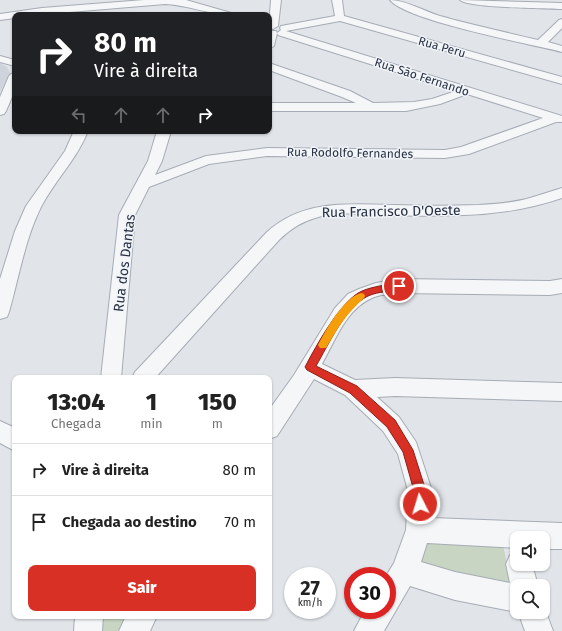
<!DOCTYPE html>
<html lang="pt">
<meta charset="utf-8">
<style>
body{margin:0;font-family:"Fira Sans",sans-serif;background:#f2f2f2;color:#222;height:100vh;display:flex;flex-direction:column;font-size:15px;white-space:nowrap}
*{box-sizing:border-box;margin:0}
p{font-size:13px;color:#767676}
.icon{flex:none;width:22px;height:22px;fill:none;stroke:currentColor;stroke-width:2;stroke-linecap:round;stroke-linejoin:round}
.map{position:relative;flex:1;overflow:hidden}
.drawer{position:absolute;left:12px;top:375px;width:260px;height:244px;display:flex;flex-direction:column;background:#fff;border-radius:8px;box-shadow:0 1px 3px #0004}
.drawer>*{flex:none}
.hud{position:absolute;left:12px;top:12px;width:260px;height:122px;border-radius:8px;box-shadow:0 1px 3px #0004;background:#202124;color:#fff;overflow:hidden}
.buttons{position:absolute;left:510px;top:531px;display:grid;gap:8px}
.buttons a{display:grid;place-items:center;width:40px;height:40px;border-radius:8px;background:#fff;box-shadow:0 1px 3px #0004;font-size:20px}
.speed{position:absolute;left:284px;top:567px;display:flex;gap:8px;font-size:20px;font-weight:700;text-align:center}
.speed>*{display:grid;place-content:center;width:52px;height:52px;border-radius:50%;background:#fff;box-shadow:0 1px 3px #0004;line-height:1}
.speed small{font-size:10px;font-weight:400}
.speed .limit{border:6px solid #d22;background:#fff;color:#111}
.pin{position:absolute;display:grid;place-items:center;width:34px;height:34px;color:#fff;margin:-17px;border:2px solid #fff;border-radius:50%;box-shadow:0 1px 4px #0007}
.me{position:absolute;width:44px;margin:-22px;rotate:355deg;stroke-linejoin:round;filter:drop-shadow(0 0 3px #0008)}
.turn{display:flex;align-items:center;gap:14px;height:84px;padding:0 16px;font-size:18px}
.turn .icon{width:52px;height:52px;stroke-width:2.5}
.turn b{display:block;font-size:28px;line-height:34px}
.lanes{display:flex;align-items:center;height:38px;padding:0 16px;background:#0003;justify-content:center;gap:20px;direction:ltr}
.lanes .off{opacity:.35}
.eta{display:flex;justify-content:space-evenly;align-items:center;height:68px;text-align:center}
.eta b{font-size:24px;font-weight:800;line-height:28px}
.action{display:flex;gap:8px;margin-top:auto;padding:8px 16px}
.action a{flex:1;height:46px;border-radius:8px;background:#d93025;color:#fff;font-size:16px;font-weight:800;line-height:46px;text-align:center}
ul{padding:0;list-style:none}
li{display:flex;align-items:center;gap:12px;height:52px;padding:0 16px;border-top:1px solid #e0e0e0}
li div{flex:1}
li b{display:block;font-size:15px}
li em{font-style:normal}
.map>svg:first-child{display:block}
.built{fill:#cfd4dc}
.green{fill:#c7d5c2}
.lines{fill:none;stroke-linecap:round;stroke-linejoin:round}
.minor-casing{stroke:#a6acb5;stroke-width:2}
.minor{fill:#f4f6f8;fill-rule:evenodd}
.route{fill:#d93025;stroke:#8d1f18}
.slow{fill:#f59e0b}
.labels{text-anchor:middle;stroke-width:3;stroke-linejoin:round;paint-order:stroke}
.far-street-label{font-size:12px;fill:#293243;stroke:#f1f4f8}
.street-label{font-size:14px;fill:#293243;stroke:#f1f4f8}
</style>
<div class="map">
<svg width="562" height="631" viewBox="0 0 562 631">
<rect width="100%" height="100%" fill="#e1e5ea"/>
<path class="built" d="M0,63l7,4 3,6 -10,19z"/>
<path class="green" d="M425,538l78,7 9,42 -98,-19z
M96,616h41l-10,15h-33z"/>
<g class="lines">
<defs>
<path id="minor" d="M144,0h42l45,13 2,2c-24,0 -43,-10 -68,-11l-131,11h-19v3l-15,2v-6l42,-6z
M271,0h10l-3,26 -5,3 -4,-2z
M332,0h10l2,16 218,61v7l-222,-63 -54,10 276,85v6h-6l-87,32 -24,4 -178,-2 -58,8 -60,23 -14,28 -14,163h-20l18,-163 29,-54 9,-30h14l-9,30 -7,14 51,-19 61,-8 178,2 16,-3 82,-29 -76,-24 -27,10 -34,7h-137v-8h87l-14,-6 -73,-27v-7l81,28 23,12 41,-1 18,-3 24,-8 -178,-56 -1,-2 -3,13 -5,3v-18h7l1,2 4,-3 -1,-2 1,-2 54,-10z
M390,0c15,0 34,11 50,16 32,9 65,16 98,24l21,-20 3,-1v9l-14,14 14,4v6c-32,-8 -155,-31 -172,-52z
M460,0l102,3v6c-16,-1 -94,-1 -102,-9z
M0,56l15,4v6l-15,-4z
M15,73v17l-9,21 -2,3 -4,1v-18l9,-21 2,-2z
M74,131h14c-11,28 -33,49 -47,76 -16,32 -22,70 -32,105l-2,5 -7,2v-40l15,-48 11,-25 39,-55z
M562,188v10c-32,11 -64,16 -98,17 -29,1 -57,1 -86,0 -20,-1 -43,-4 -63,3 -14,4 -26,12 -36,22l-124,138h-23l3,-6 132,-140c36,-33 82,-28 127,-27 28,1 57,1 85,0 17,-1 34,-2 51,-7 11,-3 21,-7 32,-10z
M399,279l151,2 12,-2v14l-12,2 -151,-2c-9,1 -19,1 -27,5 -26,11 -37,43 -50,66l33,16 40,-2 167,5v18l-167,-5 -18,1 22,20 17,25 16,49v27l130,5v26h-19v-11h-26v10l-90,-5 -6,19 34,10 55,11 -4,-19 4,-9 7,-4v13h15l6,22h-21v26l-62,-12 -45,-14 -26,45h-30l11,-21h22v-34h-1l8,-13 12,-33 2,-39 -10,-37 -15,-23 -38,-36 -31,-16 -37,57 -8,3v-29l25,-35 41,-67 13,-14 11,-5 17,-6z
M0,421l15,7v23l-15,-8z
M543,604l10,27h-28l-7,-19h25z
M75,616h28l-1,15h-28z
M126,616h31l-7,15h-31z"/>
</defs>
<use href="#minor" class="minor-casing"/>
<use href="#minor" class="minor"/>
</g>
<path class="route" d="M399,283l3,1 1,2 -1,3c-11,3 -23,2 -34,7 -23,11 -39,48 -52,70l41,20 38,34 18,30 13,41v13l-2,4 -4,2 -5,-2 -1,-4v-13l-11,-39 -16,-25 -37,-34 -43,-23 -2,-3c11,-21 36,-67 57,-76 12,-5 24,-6 37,-8z"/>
<path class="slow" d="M361,293l3,1 1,2 -1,2c-18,16 -26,30 -38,50h-6l-2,-3c8,-15 25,-47 43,-52z"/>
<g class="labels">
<g class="far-street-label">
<text transform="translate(442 47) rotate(16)" y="4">Rua Peru</text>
<text transform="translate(422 77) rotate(18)" y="4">Rua São Fernando</text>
<text transform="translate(350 153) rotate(1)" y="4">Rua Rodolfo Fernandes</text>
</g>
<g class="street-label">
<text transform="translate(391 211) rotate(-1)" y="5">Rua Francisco D'Oeste</text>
<text transform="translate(124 263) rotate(-83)" y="5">Rua dos Dantas</text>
</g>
</g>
</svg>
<div class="buttons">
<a><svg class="icon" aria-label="sound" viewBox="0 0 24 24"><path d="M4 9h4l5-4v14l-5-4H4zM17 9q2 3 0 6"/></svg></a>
<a><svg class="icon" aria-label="search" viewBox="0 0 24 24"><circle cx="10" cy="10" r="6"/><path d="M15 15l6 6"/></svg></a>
</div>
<div class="speed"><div>27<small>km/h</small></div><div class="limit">30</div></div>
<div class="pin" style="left:399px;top:286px;background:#d93025"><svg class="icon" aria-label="arrive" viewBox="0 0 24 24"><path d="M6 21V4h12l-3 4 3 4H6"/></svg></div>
<svg class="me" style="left:420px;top:504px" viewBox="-20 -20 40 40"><circle r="17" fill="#d93025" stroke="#fff" stroke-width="3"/><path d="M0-11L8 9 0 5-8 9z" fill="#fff"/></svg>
<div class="hud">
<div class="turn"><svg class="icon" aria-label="right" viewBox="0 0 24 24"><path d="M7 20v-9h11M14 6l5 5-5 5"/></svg><div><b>80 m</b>Vire à direita</div></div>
<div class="lanes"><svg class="icon off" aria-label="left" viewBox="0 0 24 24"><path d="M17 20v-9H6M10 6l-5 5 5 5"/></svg><svg class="icon off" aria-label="ahead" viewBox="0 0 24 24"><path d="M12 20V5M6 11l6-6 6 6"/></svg><svg class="icon off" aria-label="ahead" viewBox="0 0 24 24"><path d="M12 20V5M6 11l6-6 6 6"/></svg><svg class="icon" aria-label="right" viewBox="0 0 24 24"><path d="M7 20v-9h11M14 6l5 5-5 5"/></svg></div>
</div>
<section class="drawer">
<div class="eta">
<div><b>13:04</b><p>Chegada</p></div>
<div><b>1</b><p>min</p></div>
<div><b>150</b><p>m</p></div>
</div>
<ul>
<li><svg class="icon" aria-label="right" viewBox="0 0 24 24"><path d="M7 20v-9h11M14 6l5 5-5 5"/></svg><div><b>Vire à direita</b></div><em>80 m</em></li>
<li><svg class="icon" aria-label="arrive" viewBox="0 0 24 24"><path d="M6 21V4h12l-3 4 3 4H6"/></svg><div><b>Chegada ao destino</b></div><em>70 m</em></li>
</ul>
<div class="action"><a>Sair</a></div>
</section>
</div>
